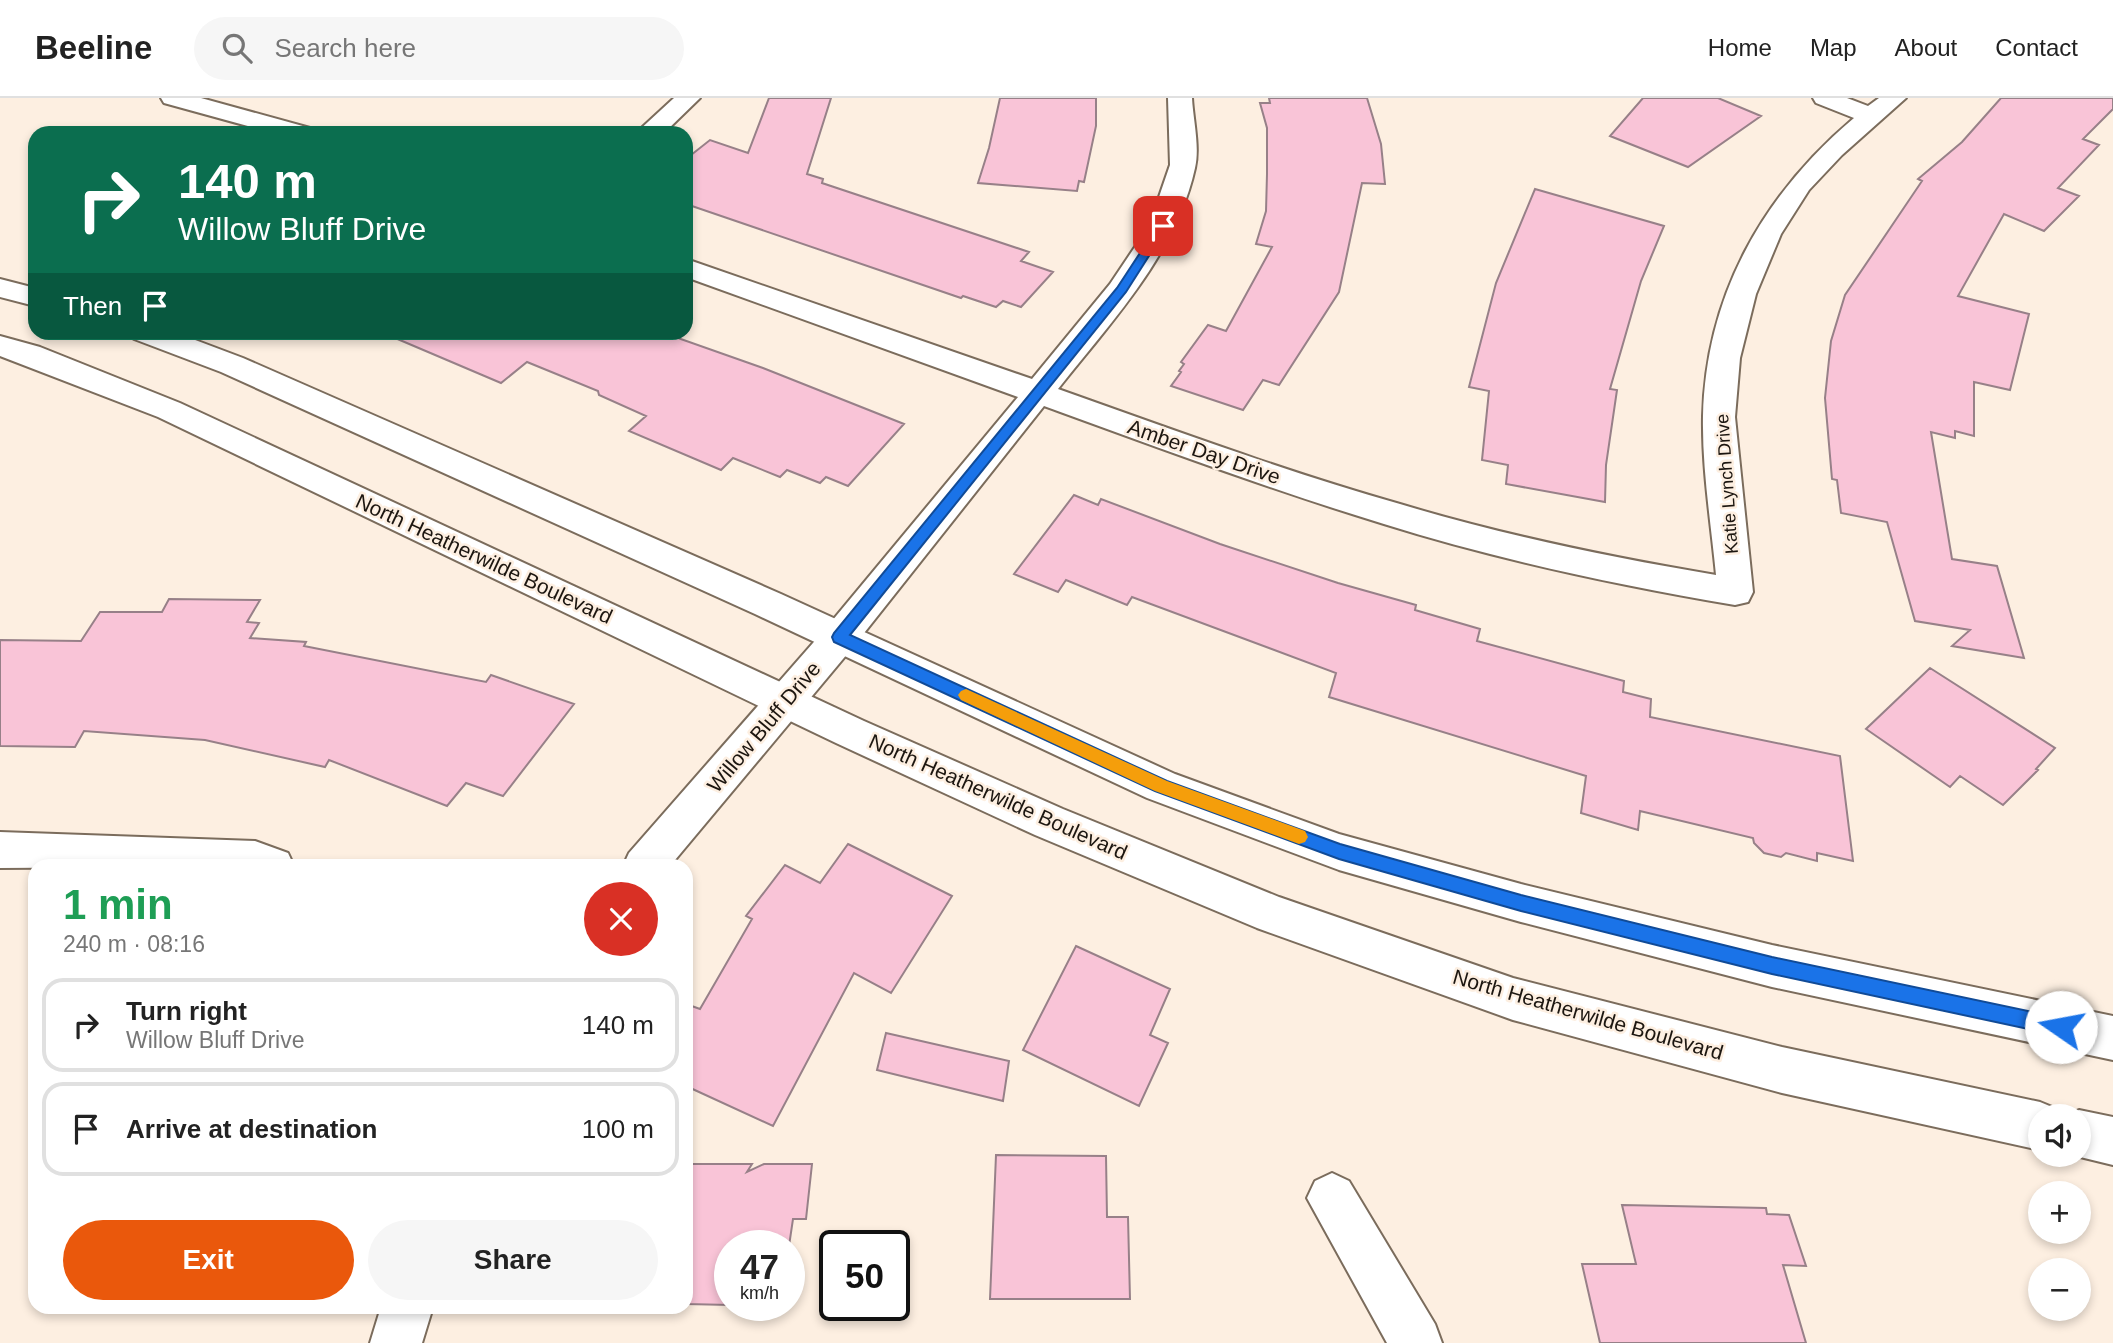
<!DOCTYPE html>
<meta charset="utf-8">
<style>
body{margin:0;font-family:Helvetica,sans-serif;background:#f6f6f6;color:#222;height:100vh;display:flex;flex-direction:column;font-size:26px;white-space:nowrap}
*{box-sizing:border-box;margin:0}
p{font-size:23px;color:#767676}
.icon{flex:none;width:38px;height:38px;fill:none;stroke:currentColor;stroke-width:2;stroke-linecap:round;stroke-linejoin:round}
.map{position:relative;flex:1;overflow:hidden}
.drawer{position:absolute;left:28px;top:761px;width:665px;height:455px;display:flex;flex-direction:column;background:#fff;border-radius:21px;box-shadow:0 4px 10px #0003}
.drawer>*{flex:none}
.guide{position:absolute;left:28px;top:28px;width:665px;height:214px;border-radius:21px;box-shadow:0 4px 10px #0003;background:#0b6e4f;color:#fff;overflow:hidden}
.buttons{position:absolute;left:2028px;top:1006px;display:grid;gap:14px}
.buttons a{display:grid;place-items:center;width:63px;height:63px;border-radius:50%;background:#fff;box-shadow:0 4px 10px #0003;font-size:35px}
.speed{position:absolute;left:714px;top:1132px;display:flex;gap:14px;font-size:35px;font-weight:700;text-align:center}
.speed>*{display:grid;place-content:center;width:91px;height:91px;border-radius:50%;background:#fff;box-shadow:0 4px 10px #0003;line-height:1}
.speed small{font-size:18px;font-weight:400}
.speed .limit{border:4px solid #111;border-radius:10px;background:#fff;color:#111}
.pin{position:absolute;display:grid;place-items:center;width:60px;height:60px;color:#fff;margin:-30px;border-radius:14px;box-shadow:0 4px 10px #0006}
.me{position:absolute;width:77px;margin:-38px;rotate:282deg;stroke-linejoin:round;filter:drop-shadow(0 0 5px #0008)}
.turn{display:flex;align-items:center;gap:24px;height:147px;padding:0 35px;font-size:32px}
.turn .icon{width:91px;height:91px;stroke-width:2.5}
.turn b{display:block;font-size:49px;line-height:60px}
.then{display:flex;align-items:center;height:66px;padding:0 35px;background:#0003;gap:14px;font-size:26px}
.round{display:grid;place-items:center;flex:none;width:74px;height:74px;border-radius:37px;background:#f6f6f6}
.overview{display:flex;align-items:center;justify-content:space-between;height:119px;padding:0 35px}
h1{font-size:42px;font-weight:700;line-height:52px;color:#1e9e55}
.cta{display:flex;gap:14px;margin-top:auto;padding:14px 35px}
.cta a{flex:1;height:80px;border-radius:42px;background:#ea580c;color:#fff;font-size:28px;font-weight:700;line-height:80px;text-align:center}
.cta a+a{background:#f6f6f6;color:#222}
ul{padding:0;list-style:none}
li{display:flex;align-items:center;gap:21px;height:94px;margin:0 14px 10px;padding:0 21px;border:4px solid #e0e0e0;border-radius:21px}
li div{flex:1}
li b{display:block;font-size:26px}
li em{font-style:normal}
header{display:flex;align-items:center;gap:42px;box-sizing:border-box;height:98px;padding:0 35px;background:#fff;border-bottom:2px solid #e0e0e0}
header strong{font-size:33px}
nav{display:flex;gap:38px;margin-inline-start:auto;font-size:24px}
.search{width:490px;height:63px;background:#f6f6f6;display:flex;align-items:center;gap:18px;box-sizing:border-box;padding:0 24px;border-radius:38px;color:#767676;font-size:26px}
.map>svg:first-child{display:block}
.building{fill:#f9c4d7;stroke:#978088;stroke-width:2}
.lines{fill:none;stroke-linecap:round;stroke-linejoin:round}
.street-casing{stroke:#7b6c5c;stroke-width:4}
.secondary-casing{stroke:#7b6c5c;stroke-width:4}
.street{fill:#fff;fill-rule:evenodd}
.secondary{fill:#fff;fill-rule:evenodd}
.route{fill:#1a73e8;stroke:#114b97;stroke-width:2}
.slow{fill:#f59e0b}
.labels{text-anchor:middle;stroke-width:5;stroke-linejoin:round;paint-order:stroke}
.far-street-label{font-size:18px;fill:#1c1610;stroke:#fdefe1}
.street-label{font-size:21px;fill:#1c1610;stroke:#fdefe1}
</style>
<header>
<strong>Beeline</strong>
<div class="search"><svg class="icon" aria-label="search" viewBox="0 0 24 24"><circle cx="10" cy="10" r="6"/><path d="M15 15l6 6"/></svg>Search here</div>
<nav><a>Home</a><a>Map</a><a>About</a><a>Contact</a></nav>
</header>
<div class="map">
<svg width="2113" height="1245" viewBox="0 0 2113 1245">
<rect width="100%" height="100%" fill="#fdefe1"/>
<path class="building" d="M769,0h62l-24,76 16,5 -1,4 207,69 -8,9 32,11 -32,35 -18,-6 -7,6 -33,-11 -2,2 -275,-94v-45l24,-19 38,13z
M1000,0h96v28l-12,56 -5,-1 -2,10 -99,-8 11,-35z
M1269,0h98l14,46 4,40 -23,-1 -23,109 -60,93 -16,-5 -20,30 -72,-24 10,-14 -2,-1 5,-7 -3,-2 27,-37 18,6 46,-84 -16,-3 10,-33 1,-37v-46l-7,-25h10z
M1643,0h75l43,18 -73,51 -78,-31z
M2001,0h112v11l-30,30 16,6 -41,43 21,8 -35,35 -40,-17 -46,82 71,18 -19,76 -36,-8v54l-19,-5v7l-24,-6 21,127 45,7 27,92 -72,-12 18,-16 -55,-9 -28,-99 -46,-9 -4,-33 -5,-1 -7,-81 6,-57 14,-46 77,-114 -4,-2 44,-37z
M1535,91l129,37 -23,55 -31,108 7,1 -11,75 -1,37 -99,-18 2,-19 -26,-5 7,-69 -20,-4 27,-104z
M381,234h280l102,36 141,56 -56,62 -22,-9 -6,6 -33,-13 -7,7 -47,-19 -12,12 -92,-39 17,-15 -47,-21 -1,-4 -71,-29 -26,21z
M1074,397l24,10 3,-6 119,45 118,39 78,22 -1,5 65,19 -3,12 147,40 -1,11 28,7 -1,18 190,39 13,105 -36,-8v8l-31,-8 -5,4 -17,-4 -10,-10 -1,-5 -113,-27 -2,19 -57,-17 5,-37 -257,-79 7,-24 -204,-76 -5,8 -61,-25 -8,12 -44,-18z
M169,501l91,1 -13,22 12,1 -9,15 56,4 -2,4 182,36 5,-7 83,29 -71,92 -37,-13 -19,23 -118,-46 -4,7 -120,-27 -121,-9 -9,16 -75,-1v-106l81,1 19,-29h62z
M1930,570l125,80 -19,21 2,1 -35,35 -43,-29 -10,11 -84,-58z
M848,746l104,52 -61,97 -37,-20 -81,153 -87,-40v-82l14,5 52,-90 -6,-3 39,-51 35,18z
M1076,848l94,43 -20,46 18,8 -29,63 -116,-56z
M886,935l123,28 -6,40 -126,-31z
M996,1057l110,1 1,61h21l2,82h-140z
M686,1066h66l-5,8 17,-8h48l-6,55h-13l-4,27h-59v59l-44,-1z
M1622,1107l144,3 1,6 22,1 17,51 -23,-1 23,78h-206l-18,-79h54z"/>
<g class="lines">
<defs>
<path id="street" d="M161,0h40l109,30 4,5h-41l-109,-30z
M674,0h26l-36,35h-28z
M1168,0h24c1,21 8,49 3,70 -19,86 -84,154 -137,221 113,40 226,82 342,115 103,31 209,53 316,71 -5,-52 -14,-106 -13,-159 3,-121 60,-221 151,-298l-38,-15 -3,-5h34l21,8 11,-8h27l-64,57 -33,35 -28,44 -25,60 -16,64 -5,59 18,175 -5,10 -13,3c-118,-20 -236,-45 -351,-81 -115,-35 -227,-77 -340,-118l-191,241 -183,219h-47l6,-13 198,-226 191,-230 -332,-120v-18l346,120 78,-95 39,-58 21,-61z
M0,734l255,9 33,12 6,13 -294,2z
M1332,1075l17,8 86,143 7,19h-55l-80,-145 8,-17z
M381,1209h52l-11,36h-52z"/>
<path id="secondary" d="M0,181l35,9v18l-35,-9z
M130,234h44l69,26 538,236 394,180 164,60 182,50 251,61 341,71v44l-341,-73 -251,-65 -182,-52 -192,-72 -392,-184 -534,-242 -87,-33z
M0,238l40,11 140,56 684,318 199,88 216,88 234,81 269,69 258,55 17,7 3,7h-20v34l-258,-57 -269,-73 -256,-92 -222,-93 -199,-92 -678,-326 -158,-61z
M2079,1012l34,7v48l-41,-10h7v-39h-16z"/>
</defs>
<use href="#street" class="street-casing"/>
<use href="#secondary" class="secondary-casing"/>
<use href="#street" class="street"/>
<use href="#secondary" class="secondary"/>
</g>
<path class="route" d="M1163,125l5,3 -42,66 -276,343 317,146 173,63 181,51 251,62 289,61 6,2 3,7 -3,6 -6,3 -289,-62 -251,-63 -182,-52 -184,-68 -321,-149 -2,-5 2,-4 283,-345 42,-64z"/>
<path class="slow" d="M966,591l201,92 138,50 3,6 -3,5 -6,2 -144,-53 -194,-91 -3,-5 3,-4z"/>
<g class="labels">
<g class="far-street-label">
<text transform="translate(1727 386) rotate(-94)" y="6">Katie Lynch Drive</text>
</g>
<g class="street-label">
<text transform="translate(1204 354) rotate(19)" y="7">Amber Day Drive</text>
<text transform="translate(484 461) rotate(25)" y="7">North Heatherwilde Boulevard</text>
<text transform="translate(764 629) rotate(-50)" y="7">Willow Bluff Drive</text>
<text transform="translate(998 699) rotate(24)" y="7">North Heatherwilde Boulevard</text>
<text transform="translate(1588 917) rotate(16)" y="7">North Heatherwilde Boulevard</text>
</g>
</g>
</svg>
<div class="buttons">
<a><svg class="icon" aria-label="sound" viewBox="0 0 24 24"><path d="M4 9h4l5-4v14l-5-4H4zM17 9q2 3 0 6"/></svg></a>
<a>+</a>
<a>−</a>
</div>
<div class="speed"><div>47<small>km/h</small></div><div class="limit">50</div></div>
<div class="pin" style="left:1163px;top:128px;background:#d93025"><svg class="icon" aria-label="arrive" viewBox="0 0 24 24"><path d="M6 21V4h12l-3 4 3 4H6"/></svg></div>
<svg class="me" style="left:2061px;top:929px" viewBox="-20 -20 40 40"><circle r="19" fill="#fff"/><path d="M0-13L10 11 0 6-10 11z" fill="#1a73e8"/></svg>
<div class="guide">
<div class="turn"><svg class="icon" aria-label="right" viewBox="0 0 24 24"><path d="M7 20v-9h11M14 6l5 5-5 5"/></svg><div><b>140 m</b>Willow Bluff Drive</div></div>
<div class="then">Then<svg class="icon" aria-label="arrive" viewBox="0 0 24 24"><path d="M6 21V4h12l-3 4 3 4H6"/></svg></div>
</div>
<section class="drawer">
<div class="overview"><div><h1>1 min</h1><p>240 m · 08:16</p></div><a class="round" style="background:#d93025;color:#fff"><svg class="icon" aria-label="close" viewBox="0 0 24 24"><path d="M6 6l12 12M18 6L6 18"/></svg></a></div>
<ul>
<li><svg class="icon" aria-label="right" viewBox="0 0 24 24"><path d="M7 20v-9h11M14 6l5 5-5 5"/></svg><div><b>Turn right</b><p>Willow Bluff Drive</p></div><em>140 m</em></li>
<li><svg class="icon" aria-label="arrive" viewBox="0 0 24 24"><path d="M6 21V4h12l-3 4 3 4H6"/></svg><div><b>Arrive at destination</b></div><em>100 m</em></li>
</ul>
<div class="cta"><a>Exit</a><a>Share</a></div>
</section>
</div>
